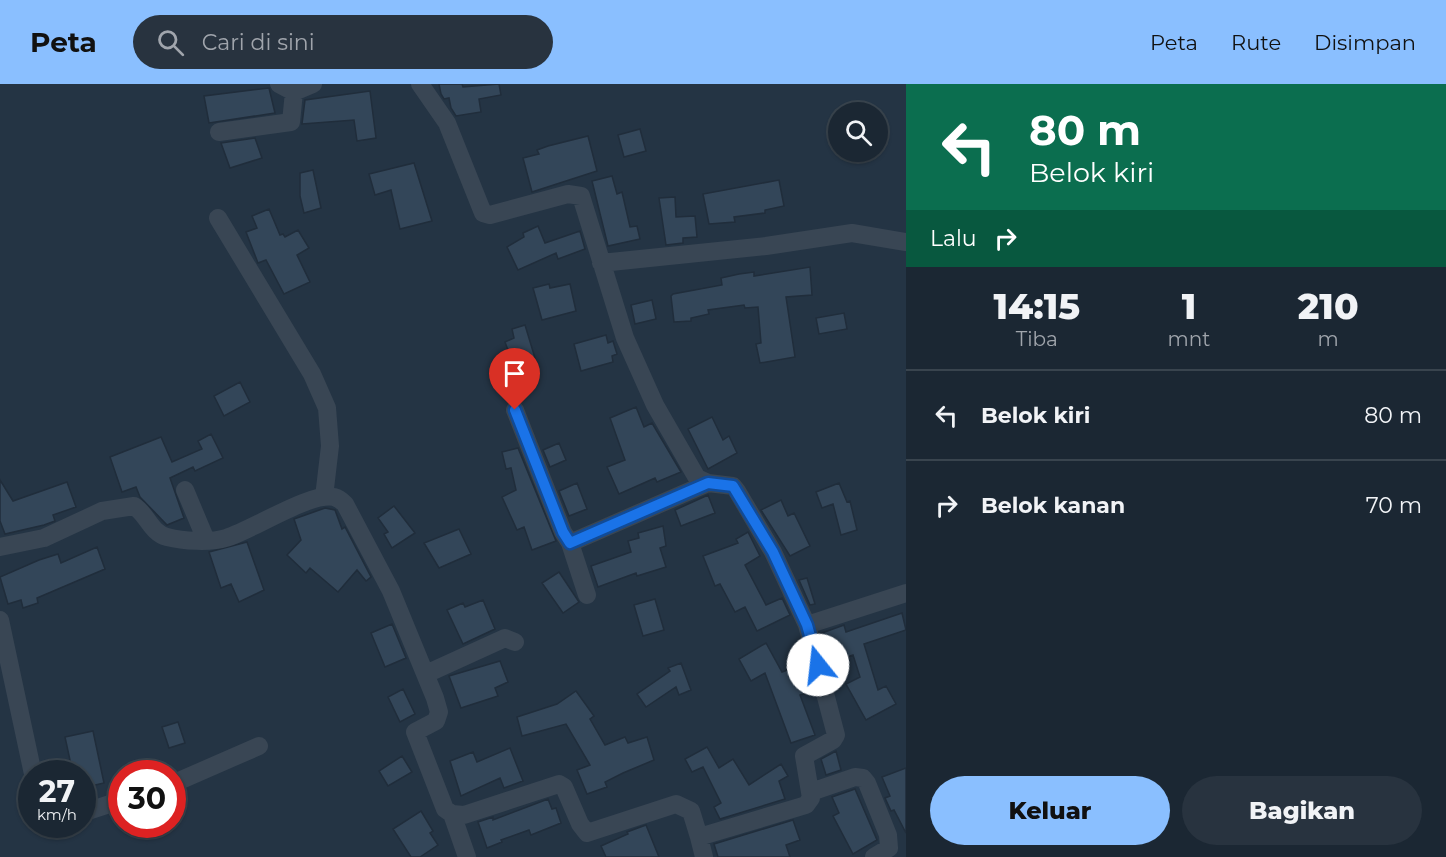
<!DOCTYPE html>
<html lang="id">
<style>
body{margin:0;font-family:Montserrat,sans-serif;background:#28333f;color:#f1f3f6;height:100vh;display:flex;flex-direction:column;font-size:22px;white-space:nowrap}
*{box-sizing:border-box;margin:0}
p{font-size:20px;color:#a0a5ac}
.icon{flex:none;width:33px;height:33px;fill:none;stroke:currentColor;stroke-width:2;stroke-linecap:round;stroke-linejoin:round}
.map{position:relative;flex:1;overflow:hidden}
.side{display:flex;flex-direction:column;background:#1b2733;width:540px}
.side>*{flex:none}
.banner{background:#0b6e4f;color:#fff;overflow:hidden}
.tools{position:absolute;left:828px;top:18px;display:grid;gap:12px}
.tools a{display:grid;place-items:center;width:60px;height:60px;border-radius:50%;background:#1b2733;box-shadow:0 2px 4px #0004,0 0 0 2px #39444e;font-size:30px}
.speed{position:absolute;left:18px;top:676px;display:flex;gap:12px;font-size:30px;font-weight:700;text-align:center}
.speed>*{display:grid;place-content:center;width:78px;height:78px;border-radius:50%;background:#1b2733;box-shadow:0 2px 4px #0004,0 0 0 2px #39444e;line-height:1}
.speed small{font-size:15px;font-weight:400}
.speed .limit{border:9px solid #d22;background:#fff;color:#111}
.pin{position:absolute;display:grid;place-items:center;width:51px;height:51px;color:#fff;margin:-62px -26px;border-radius:50% 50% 50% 0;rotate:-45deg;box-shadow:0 0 6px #0007}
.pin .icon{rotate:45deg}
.me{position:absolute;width:66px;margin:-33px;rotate:344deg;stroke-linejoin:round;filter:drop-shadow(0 0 4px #0008)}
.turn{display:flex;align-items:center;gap:21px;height:126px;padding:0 24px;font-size:27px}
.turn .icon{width:78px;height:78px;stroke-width:2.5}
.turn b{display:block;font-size:42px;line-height:51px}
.then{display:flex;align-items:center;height:57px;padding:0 24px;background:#0003;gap:12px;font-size:22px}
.eta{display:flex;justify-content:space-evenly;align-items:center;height:102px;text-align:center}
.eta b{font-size:36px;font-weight:800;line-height:42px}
.action{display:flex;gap:12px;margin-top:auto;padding:12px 24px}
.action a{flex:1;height:69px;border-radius:36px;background:#8abfff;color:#111;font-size:24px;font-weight:800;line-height:69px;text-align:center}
.action a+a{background:#28333f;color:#f1f3f6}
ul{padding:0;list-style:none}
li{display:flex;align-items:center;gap:18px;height:90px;padding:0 24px;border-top:2px solid #39444e}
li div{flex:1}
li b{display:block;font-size:22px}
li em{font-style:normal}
header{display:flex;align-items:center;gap:36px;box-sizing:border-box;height:84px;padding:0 30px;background:#8abfff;color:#111}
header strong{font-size:28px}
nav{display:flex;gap:33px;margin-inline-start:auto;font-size:21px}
.search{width:420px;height:54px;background:#28333f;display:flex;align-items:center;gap:15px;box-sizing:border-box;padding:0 21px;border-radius:33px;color:#a0a5ac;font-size:22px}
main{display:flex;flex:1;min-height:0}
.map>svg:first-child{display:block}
.building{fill:#334659;stroke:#202d3b;stroke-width:1.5}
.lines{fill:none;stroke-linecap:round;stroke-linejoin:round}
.street{stroke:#394654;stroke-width:18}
.route-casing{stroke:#114b97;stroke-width:15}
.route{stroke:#1a73e8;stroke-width:10}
</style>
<header>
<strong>Peta</strong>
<div class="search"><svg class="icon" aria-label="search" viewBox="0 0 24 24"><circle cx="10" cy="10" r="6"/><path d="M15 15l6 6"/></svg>Cari di sini</div>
<nav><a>Peta</a><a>Rute</a><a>Disimpan</a></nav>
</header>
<main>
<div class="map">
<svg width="906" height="773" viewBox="0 0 906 773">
<rect width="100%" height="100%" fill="#243444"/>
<path class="building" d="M439,0h23l1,3 36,-3 2,11 -22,4 2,13 -25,4 -5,-8 -2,-10 -5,1 -3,-5z
M269,4l6,25 -66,10 -5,-27z
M370,7l6,47 -19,3 -3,-21 -52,4 3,-24z
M640,45l6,22 -22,6 -6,-22z
M588,52l9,35 -65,21 -9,-34 16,-4 -2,-4 11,-4z
M255,54l7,20 -32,10 -9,-25z
M414,79l18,58 -32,8 -9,-39 -16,5 -6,-21z
M313,86l8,38 -17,5 -4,-17v-23z
M612,92l5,18 5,-2 8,35 7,-1 3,13 -32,7 -16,-65z
M779,96l5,26 -19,4v3l-31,4 1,5 -26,2 -6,-30z
M675,113l1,20 19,-1 2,21 -14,1v5l-17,2 -7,-47z
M269,125l11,26 3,-1 2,3 13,-7 11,18 -12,7 13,27 -26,12 -18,-34 -8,3 -12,-31 11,-4 -5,-12z
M538,142l7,17 35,-12 5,18 -27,10 -2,-6 -38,17 -11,-23 17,-10 -1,-4z
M810,183l2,28 -26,2 9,60 -35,6 -4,-19 5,-1 -3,-36 -13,1 -1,-3 -36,5 1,4 -18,4v3l-17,1 -3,-26 2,-2 49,-9 -1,-7 18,-4 15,-2v4z
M549,200l1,4 20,-4 6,27 -34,9 -9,-32z
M652,216l4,19 -21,5 -4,-19z
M844,229l3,16 -28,5 -3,-16z
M525,241l10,33 -22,6 -8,-22 9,-4 -2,-9z
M606,251l2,8 5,-2 4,13 -5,2 1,6 -32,9 -7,-27z
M240,298l10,20 -26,14 -10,-20z
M636,323l8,20 8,-4 29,49 -24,10 -2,-4 -36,16 -12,-27 18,-7 -15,-42z
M712,333l11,23 6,-4 8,17 -29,16 -20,-40z
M211,350l12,24 -28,13 -2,-4 -23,11 14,40 -17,7 -27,-28 -4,-10 -14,5 -12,-35 51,-20 11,25 30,-13 -4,-8z
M559,359l7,17 -16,7 -7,-17z
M518,364l38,93 -24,9 -8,-23 -7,3 -15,-33 14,-7 -5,-22 -5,1 -4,-17z
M0,396l13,21 54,-19 9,25 -23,8 2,6 -11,4 -39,9 -5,-13z
M577,399l10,26 -18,7 -10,-25z
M839,399l8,19 3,-1 7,29 -16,5 -8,-31 -11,4 -6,-16z
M708,411l7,18 -34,13 -6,-16z
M781,416l7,16 6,-3 16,33 -20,10 -29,-46z
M394,422l21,27 -23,15 -8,-14 4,-2 -10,-14z
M325,424l10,2 7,19 3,-2 26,50 -5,4 -9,-11 -19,22 -28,-24 -4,5 -19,-18 14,-15 -7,-21z
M663,442l3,20 -6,2 6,19 -29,9 -1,-3 -38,14 -7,-21 40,-14 -3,-11 11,-3 -1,-5z
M459,445l12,25 -32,14 -15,-25z
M748,448l12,24 -15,9 21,40 16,-7 8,17 -33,16 -12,-24 -10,5 -15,-28 -5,2 -12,-30 35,-13 -2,-4z
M247,458l17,48 -25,12 -8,-18 -10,4 -12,-36z
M97,463l8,22 -68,29 1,5 -15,5 -2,-8 -13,4 -8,-27 39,-17 19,-6 3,9z
M559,488l20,30 -16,11 -21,-30z
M807,494l8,26 -5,1 -11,-25z
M655,515l9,31 -21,6 -9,-31z
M483,516l12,29 -32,15 -16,-34 16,-7 2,4z
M902,529l4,17 -42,14 14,46 8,-4 10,18 -30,16 -20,-36 14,-7 -7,-22 -20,7 -11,-29 22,-8 2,7z
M392,540l14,34 -21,9 -14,-34z
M766,559l16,29 16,-6 9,27 -7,2 15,40 -24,8 -26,-70 -14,8 -12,-22z
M500,577l8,21 -13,6 3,8 -37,12 -12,-32z
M681,579l10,27 -12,5 -3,-8 -30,20 -9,-13 33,-23 -2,-3z
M403,605l12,25 -15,8 -12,-25z
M576,607l18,25 -4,3 15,26 20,-8 3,6 19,-6 7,23 -31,13 -18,9 2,5 -20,7 -10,-24 13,-5 -24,-41 -44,12 -5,-19 40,-13z
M178,638l7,21 -16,5 -7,-21z
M93,647l11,52 -22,5v-14h-9l-8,-37z
M707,663l12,21 14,-9 16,26 32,-21 7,12 -9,5 6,18 -65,20 -6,-12 7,-4 -18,-36 -11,5 -7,-13z
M510,664l13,33 -19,7 -4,-10 -39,18 -11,-35 23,-9 4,10z
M836,667l5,19 -15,5 -5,-16z
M402,672l10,16 -24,14 -9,-15z
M906,684v65l-12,-23 -3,1 -6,-13 5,-2 -8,-19z
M855,705l22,51 -24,14 -20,-38 6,-3 -7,-16z
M548,715l4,10 4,-1 5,15 -30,12 -2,-5 -28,10 1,2 -15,6 -9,-26 15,-5v3z
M421,727l12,20 -3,2 8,12 -18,12h-9l-18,-28z
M793,736l7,20 -14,5 4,12h-72l-4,-13z
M646,741l13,32h-53l-5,-11 27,-12 -1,-2z"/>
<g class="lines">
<path class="street" d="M279,0l15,8 19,-8
M420,0l27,39 36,90 7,2 78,-21 13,2 44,142 30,67 42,73 11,5 25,3 4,5 36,61 34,73 29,110 -3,5 -29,16 7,42 -5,7 -107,32 5,20
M219,48l72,-10 3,-30
M218,134l94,156 15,34 3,38 -6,51
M601,179l165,-17 86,-13 54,9
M515,326l48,122 7,11 17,52
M185,406l21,50
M570,459l138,-60
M0,463l44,-9 58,-27 32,-5c13,8 17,27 33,31 16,4 43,6 59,1 27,-8 83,-46 108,-41 4,1 8,4 11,7l46,87 44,107 4,14 -3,9 -21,11 30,77 7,5 12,1 95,-31 5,3 16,37 7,9 89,-29 15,7 8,26
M0,536l33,154
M807,541l99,-32
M426,590l79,-36 10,4
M172,700l87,-38
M811,708l44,-15 8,1 4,5 21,52 1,13 -15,9
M82,729l40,-13
M452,730l15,43"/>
</g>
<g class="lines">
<defs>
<path id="route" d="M515,326l48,122 7,11 138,-60 25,3 40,66 34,73 11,40"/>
</defs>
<use href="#route" class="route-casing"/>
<use href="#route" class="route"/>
</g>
</svg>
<div class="tools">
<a><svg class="icon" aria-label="search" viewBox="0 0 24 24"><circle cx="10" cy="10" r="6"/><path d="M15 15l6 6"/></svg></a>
</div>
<div class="speed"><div>27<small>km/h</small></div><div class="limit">30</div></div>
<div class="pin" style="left:515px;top:326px;background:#d93025"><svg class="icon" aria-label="arrive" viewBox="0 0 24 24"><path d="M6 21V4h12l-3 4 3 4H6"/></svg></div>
<svg class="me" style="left:818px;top:581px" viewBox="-20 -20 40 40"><circle r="19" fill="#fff"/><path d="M0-13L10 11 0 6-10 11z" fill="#1a73e8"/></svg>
</div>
<section class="side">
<div class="banner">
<div class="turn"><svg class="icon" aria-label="left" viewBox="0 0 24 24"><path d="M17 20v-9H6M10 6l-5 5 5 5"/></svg><div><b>80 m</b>Belok kiri</div></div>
<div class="then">Lalu<svg class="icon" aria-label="right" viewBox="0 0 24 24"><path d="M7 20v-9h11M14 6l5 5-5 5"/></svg></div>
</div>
<div class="eta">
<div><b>14:15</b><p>Tiba</p></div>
<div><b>1</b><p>mnt</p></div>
<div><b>210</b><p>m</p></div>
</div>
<ul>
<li><svg class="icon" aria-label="left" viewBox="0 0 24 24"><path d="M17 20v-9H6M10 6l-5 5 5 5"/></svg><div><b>Belok kiri</b></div><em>80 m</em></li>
<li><svg class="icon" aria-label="right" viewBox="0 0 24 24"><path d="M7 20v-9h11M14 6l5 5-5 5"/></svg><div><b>Belok kanan</b></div><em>70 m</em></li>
</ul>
<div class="action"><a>Keluar</a><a>Bagikan</a></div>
</section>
</main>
